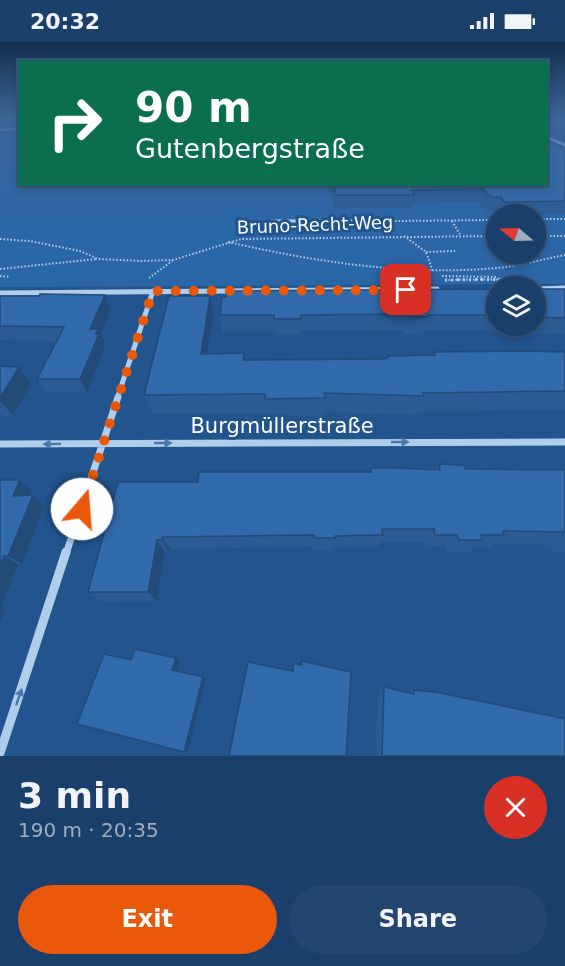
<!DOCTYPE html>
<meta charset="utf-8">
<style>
body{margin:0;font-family:"DejaVu Sans",sans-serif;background:#234670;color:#f1f3f6;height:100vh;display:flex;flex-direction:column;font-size:22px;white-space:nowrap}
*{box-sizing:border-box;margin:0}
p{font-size:20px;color:#9fafc1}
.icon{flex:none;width:33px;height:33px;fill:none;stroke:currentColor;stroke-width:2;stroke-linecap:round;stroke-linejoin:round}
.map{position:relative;height:714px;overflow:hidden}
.panel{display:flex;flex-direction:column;background:#1a3f6a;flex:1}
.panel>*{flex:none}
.banner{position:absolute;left:18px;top:18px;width:530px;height:126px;border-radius:0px;box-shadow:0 3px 9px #0003,0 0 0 2px #38587e;background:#0b6e4f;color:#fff;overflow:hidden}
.needle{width:39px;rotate:289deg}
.fabs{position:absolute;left:486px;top:162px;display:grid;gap:12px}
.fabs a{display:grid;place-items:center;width:60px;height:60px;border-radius:50%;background:#1a3f6a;box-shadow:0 3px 9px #0003,0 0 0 2px #38587e;font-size:30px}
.pin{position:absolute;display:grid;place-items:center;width:51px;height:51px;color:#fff;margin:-26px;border-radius:12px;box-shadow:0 3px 9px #0006}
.me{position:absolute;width:66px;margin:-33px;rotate:18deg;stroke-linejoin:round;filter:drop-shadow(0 0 4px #0008)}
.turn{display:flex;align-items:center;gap:21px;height:126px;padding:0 18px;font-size:27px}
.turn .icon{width:78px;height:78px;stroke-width:2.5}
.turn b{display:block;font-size:42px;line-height:51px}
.round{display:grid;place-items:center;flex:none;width:63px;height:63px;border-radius:32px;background:#234670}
.summary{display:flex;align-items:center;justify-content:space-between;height:102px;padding:0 18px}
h1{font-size:36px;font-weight:800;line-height:45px}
.primary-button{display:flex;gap:12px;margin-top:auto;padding:12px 18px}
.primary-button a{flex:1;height:69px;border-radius:36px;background:#ea580c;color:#fff;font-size:24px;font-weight:800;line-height:69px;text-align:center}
.primary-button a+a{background:#234670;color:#f1f3f6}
.status{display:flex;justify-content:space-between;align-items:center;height:42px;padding:0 30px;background:#1a3f6a;direction:ltr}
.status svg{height:16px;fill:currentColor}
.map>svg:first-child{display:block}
.green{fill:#2b66a6;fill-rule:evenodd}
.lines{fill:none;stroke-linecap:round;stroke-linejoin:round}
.path-far1{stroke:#b0cdec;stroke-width:2;stroke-dasharray:1.5 2;stroke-linecap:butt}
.path{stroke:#b0cdec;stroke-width:3;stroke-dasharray:2 4;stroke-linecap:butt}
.service{stroke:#b0cdec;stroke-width:3}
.minor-far3{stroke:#b0cdec;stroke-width:3}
.minor-far2{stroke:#b0cdec;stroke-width:5}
.minor-far1{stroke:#b0cdec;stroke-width:7}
.minor{stroke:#b0cdec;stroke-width:9}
.tertiary{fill:#b0cdec;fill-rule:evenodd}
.wall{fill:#2a5c93}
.shaded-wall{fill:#224b78}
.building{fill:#316bab;stroke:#224b78;stroke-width:1.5}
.oneway{fill:#4d78aa}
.route{stroke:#ea580c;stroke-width:10;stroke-dasharray:0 18}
.labels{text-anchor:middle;stroke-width:6;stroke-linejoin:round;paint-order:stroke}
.far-street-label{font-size:18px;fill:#fff;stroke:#22548d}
.street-label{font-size:21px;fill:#fff;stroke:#22548d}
</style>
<div class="status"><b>20:32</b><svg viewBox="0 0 49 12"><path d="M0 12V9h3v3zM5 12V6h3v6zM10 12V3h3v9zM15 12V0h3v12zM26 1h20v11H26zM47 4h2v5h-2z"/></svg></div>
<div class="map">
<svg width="565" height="714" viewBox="0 0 565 714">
<rect width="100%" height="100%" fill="#22548d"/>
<path class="green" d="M19,91l1,51 545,2v98l-565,3v-152zM496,172h40v40h-40z"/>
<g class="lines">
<path class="path-far1" d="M536,177h29
M395,179l101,-1
M452,179l9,15
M404,194l22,16 7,20
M536,194h29
M0,197l30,2 50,10 18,8 42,2 33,-1 68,-21 255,-3
M228,200c88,20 178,34 269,26 23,-2 46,-9 68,-13
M426,210l29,-1
M0,227l97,-10
M0,234l10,1
M442,234l54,1 2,3
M149,236l23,-17
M445,238l82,-1"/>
<path class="path" d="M497,237l5,7
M445,238l82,-1"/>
<path class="service" d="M272,179h114"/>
<path class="minor-far3" d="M546,95l19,8"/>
<path class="minor-far2" d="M536,247l29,-1
M0,251l437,-4
M117,357l36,-108"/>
<path class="minor-far1" d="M0,402l565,-2
M66,512l52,-157"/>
<path class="minor" d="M0,711l66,-201"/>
<path class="tertiary" d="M20,85v3l-20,1v-2z"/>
</g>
<path class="wall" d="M565,106v66h-67l-3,-4h-8l-5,-3 -4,-5 -66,1 -1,5h-77l-4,-24h216z
M496,247v37h40v-37h29v45l-68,-1 -1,-2h-73l-1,3h-17l-1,-3h-104v4h-26v-3h-52l-2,-17z
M0,254l111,13 -10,25 4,9 -1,2 1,3 -18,44h-41l-9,-13 20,-38 -57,-1z
M213,274l-5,38 36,-1v7l140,-1h3l1,-3 45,-1 1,-3h131v58l-147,2 -2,3 -93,-3 -1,4 -56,1 -1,-4h-113l-8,-18z
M0,324l31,18 -18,32h-13z
M439,422l26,5 100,1v82h-12l-3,-7 -56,-1 -4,4 -16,-1 -5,5h-22l-1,-5h-20l-2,-5h-44l-3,6h-45v2h-20v-3l-142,2 -1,3h-4l-8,49 -55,1 -14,-10 110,-110 172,-10 1,-4 65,2z
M0,438l31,11 -1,4 14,11 -22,58h-4l-17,44 4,2 -5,13z
M384,645l21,5 9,-2 151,66h-190l3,-66z"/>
<path class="shaded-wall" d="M105,253l6,14 -10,25 4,9 -1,2 1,3 -18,44 -7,-13 10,-50z
M210,254l3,20 -8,57 -4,-19z
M19,325l12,17 -18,32 -13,-15v-3z
M20,438l11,11 -6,15 -12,-10z
M33,453l11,11 -22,58 -14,-8z
M162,495l8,12 -1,3 -7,-12z
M157,498l8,12 -8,49 -9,-9z
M4,514l14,8 -17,44 4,2 -5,13v-57z
M176,616l4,3 -4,11 -4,-2z
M203,635l3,2 -18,72 -4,1z"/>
<path class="building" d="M546,98l19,8v53l-61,1 -3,-5h-9l-5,-3 -4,-5 -71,1 2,5h-78l-3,-11h213z
M496,247v26h-68v2h-18l-1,-3 -108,1v4h-27v-4h-54l2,-18h4l1,-6z
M536,247h29v29l-29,-1z
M40,252l65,1 -15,34h8l-2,5h3l-19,45h-43l27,-52 -64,-1v-30h39z
M169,254h41l-9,58 43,-1 -1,7 141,-1 4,-1v-2l47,-1 -1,-3 87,-1 44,1v39l-142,2 1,3 -100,-3 1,5 -60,1v-5l-121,1z
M0,324l19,1 -19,31z
M439,422l25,1 1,4 100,1v62l-62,-1 1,4h-23l1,5h-23l-2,-5h-22l-1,-6h-52l1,6 -48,1v2h-21v-3l-152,2v3h-5l-9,52h-60l30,-110h80l1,-10h172v-4h24l45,2z
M0,438h20l-7,16 20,-1 -25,61h-4l-4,10z
M135,607l41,9 -4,12 31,7 -19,75 -107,-28 27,-70 27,6z
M302,619l49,11 -5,84h-117l19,-94 45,9 1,-8 7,2z
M384,645l30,7v-4l27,3 124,26v37h-183z"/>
<defs><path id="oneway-solid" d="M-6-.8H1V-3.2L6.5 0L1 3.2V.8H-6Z" transform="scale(1.5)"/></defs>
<g class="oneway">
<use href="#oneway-solid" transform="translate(400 400)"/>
<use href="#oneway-solid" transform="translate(163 401)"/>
<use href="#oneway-solid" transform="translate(52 402) rotate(179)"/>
<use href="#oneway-solid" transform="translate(19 655) rotate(-71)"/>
</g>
<linearGradient id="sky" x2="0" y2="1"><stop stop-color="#132e4e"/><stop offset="0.44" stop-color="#3e679a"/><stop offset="1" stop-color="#3e679a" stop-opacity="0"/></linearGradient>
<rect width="565" height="178" fill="url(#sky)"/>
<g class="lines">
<path class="route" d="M82,467l71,-218 253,-1"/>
</g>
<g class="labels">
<g class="far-street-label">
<text transform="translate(315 183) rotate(-2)" y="6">Bruno-Recht-Weg</text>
</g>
<g class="street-label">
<text x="282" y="391">Burgmüllerstraße</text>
</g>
</g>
</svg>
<div class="fabs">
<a><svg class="needle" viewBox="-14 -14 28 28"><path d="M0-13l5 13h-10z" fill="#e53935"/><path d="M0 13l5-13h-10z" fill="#9fafc1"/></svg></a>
<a><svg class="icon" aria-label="layers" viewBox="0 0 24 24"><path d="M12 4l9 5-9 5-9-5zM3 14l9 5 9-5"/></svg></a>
</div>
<div class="pin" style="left:406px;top:248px;background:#d93025"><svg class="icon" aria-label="arrive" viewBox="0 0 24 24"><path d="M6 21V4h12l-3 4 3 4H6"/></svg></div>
<svg class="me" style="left:82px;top:467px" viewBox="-20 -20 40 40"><circle r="19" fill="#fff"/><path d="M0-13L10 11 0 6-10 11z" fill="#ea580c"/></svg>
<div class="banner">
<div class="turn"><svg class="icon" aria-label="right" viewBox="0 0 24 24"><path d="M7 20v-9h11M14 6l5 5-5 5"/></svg><div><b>90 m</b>Gutenbergstraße</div></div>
</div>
</div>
<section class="panel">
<div class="summary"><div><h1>3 min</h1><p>190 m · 20:35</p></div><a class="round" style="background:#d93025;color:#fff"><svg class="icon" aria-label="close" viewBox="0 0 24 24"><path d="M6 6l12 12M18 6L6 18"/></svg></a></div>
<div class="primary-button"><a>Exit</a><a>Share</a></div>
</section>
